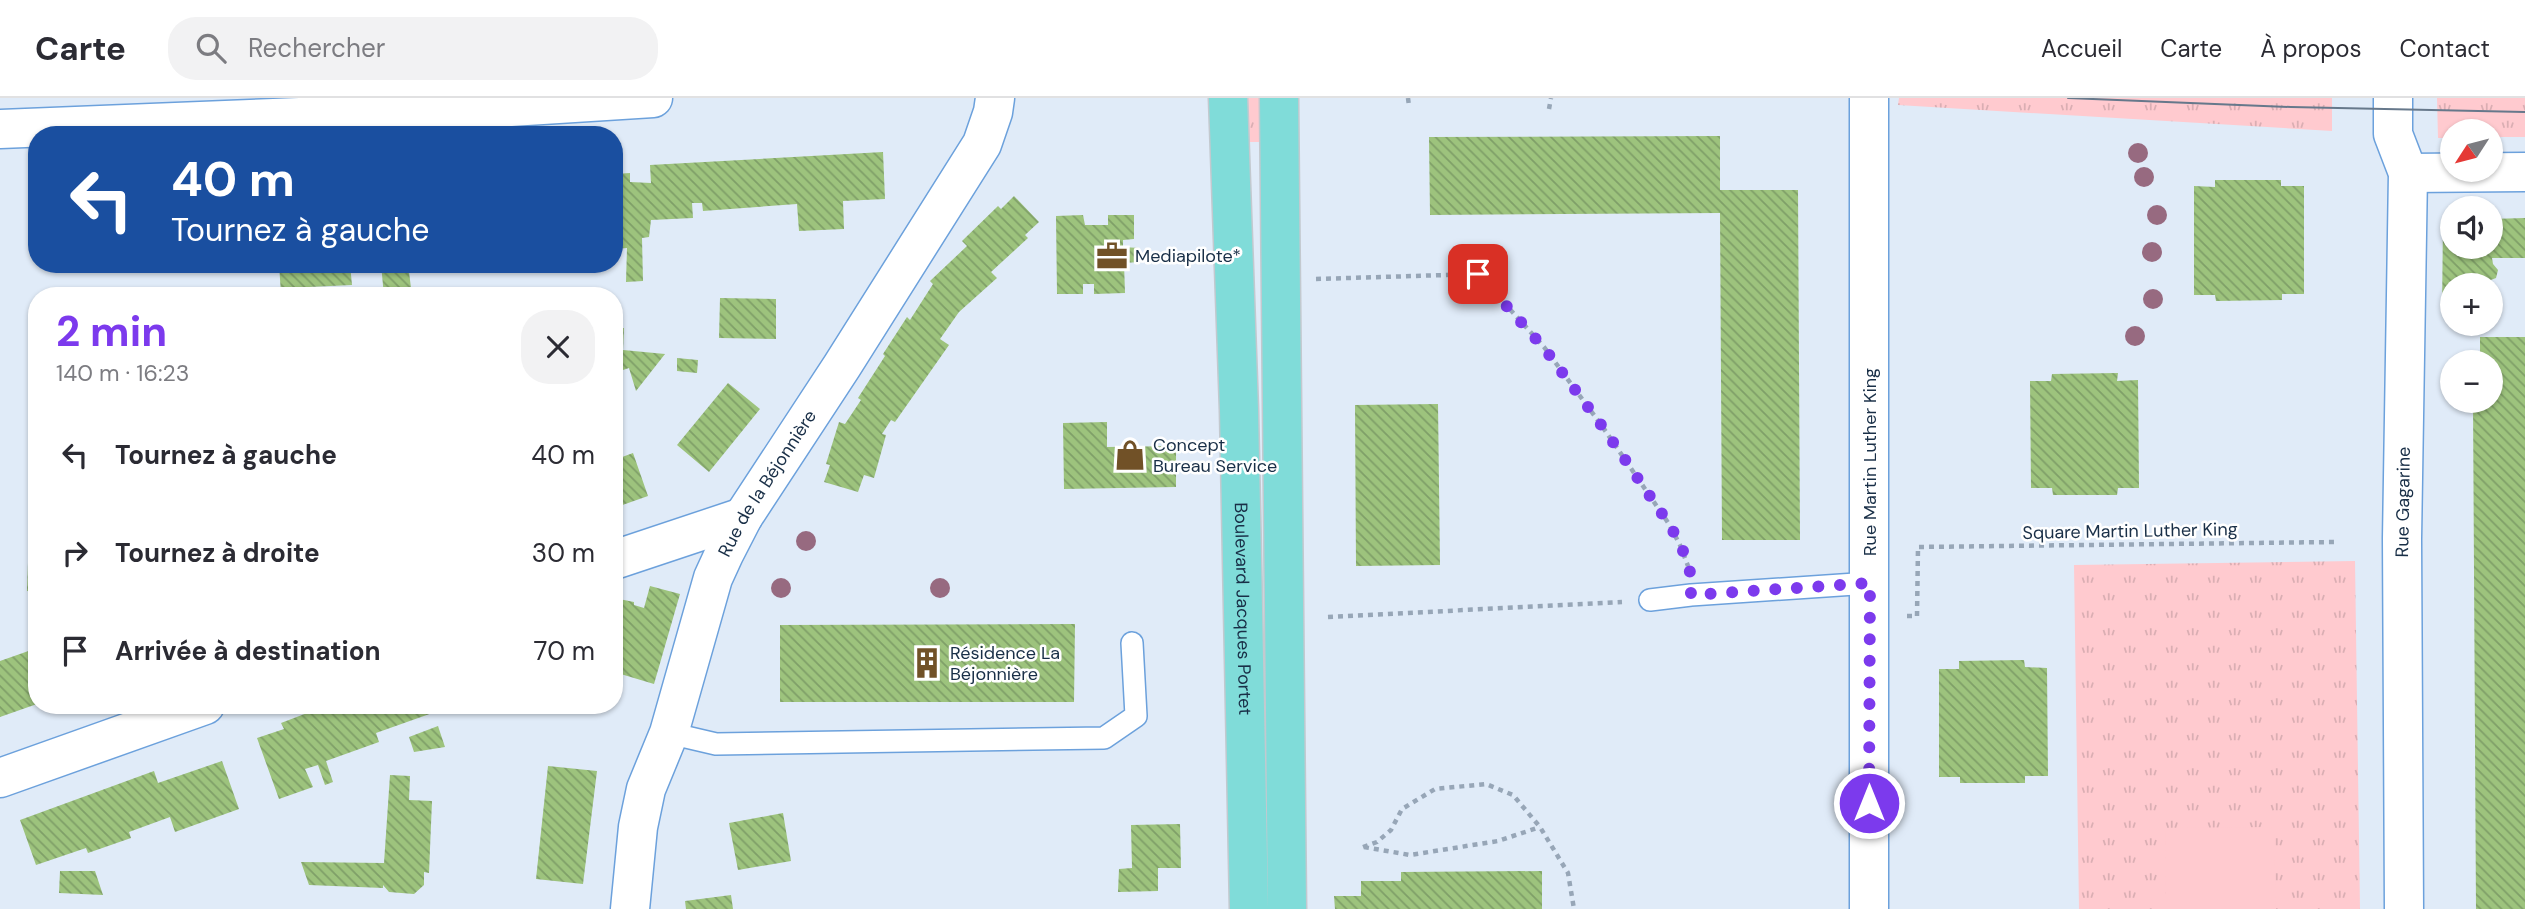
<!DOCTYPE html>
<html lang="fr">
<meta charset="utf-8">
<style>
body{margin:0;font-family:"DM Sans",sans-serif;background:#f2f2f3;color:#2b2b33;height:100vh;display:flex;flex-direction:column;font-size:26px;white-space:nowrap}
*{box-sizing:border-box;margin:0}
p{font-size:23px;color:#7c7c81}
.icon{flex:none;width:38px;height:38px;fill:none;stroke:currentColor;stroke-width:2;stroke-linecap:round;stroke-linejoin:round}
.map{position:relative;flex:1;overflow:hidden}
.drawer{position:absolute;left:28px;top:189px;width:595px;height:427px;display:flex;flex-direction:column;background:#fff;border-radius:28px;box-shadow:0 2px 5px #0004}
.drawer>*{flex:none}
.guide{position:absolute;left:28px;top:28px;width:595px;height:147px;border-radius:28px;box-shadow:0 2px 5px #0004;background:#1a4fa0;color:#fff;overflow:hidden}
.needle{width:46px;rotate:234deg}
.fabs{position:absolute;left:2440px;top:21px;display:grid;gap:14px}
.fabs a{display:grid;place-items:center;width:63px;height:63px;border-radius:50%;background:#fff;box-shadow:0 2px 5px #0004;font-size:35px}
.pin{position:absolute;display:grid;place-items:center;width:60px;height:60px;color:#fff;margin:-30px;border-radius:14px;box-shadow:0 4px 10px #0006}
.me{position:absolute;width:77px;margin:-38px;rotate:0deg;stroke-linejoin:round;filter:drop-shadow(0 0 5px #0008)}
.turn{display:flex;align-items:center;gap:24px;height:147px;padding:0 28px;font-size:32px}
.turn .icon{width:91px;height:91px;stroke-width:2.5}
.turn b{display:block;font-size:49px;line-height:60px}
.round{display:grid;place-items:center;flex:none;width:74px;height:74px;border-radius:28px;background:#f2f2f3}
.head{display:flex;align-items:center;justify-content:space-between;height:119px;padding:0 28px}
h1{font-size:42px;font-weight:700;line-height:52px;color:#7c3aed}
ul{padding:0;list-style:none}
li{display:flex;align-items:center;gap:21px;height:98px;padding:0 28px}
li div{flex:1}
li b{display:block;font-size:26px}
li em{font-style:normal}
header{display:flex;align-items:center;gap:42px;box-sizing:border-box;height:98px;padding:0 35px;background:#fff;border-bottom:2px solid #e1e1e2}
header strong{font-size:33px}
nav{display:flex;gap:38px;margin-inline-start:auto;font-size:24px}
.search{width:490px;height:63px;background:#f2f2f3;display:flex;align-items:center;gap:18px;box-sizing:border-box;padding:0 24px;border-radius:28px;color:#7c7c81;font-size:26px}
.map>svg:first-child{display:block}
.grass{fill:url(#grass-tufts)}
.garden{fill:#ffcacf}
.building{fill:url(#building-back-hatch)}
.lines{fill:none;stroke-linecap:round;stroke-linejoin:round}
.service-casing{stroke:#6ca1dc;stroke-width:24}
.minor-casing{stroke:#6ca1dc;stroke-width:41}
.primary-casing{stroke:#c3c9cf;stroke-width:41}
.path{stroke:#97a6b7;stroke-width:4.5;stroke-dasharray:5 5;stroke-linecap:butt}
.service{stroke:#fff;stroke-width:21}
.minor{stroke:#fff;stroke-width:38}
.primary{stroke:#80dcd9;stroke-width:38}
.tram{stroke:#66788b;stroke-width:2}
.tree{fill:#976a80}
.route{stroke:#7c3aed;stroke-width:12;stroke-dasharray:0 21.6}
.labels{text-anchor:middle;stroke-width:5;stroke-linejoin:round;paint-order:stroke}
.poi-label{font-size:18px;fill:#192f47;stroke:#fff;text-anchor:start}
.street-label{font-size:18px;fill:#192f47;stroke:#fff}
</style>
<header>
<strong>Carte</strong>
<div class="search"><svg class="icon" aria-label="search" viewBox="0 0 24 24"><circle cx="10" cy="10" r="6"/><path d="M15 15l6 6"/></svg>Rechercher</div>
<nav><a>Accueil</a><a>Carte</a><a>À propos</a><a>Contact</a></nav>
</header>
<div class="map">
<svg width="2525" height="811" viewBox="0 0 2525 811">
<defs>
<pattern id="grass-tufts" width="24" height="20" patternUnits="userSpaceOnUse" patternTransform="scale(1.75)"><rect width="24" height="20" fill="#ffcacf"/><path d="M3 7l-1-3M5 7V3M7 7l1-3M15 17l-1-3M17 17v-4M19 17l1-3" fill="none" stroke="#daaeb3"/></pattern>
<pattern id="building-back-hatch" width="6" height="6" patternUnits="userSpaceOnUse" patternTransform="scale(1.75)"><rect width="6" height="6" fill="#9dc37d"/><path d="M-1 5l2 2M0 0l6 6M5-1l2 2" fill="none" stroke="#7f9f68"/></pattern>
</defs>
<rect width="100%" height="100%" fill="#e0ebf8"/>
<path class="grass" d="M1246,0h14l1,44h-14z
M1899,0h433v33l-434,-26z
M2437,0h88v39h-35v-6h-38v7h-14z
M2355,463l5,348h-281l-5,-344z"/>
<path class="garden" d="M2274,729l2,82h-110l-1,-81z"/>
<path class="building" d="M1720,38v54h78l2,350h-78l-2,-327 -290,2 -1,-78z
M883,54l2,47 -42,2 1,28 -45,2 -2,-27 -94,7 -1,-8h-10l1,15 -42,2 -2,17 -7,1 1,43 -17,1 1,-34 -13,1v-75l16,-1v9l21,1 -1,-18z
M2215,82h66v6h23v108h-22v6l-66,1 -1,-6h-21v-109l21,1z
M1014,98l25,26 -14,13 3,3 -37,34 6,6 -38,34 -19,27 9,6 -54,77 -4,-2 -9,14 4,1 -12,43 -10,-3 -6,17 -34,-10 6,-17 -4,-1 13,-42 6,2 16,-24 -3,-2 27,-42 -2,-2 24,-37 3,3 23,-36 -3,-3 37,-35 -5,-5 36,-35 3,3z
M1083,117l2,10h23v-10h26v24l-11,1v7l16,1 3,7 -3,7 -15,1 1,30 -31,1v-10h-11v10h-26l-1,-78z
M2525,120v40h-33l1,6 5,6 -2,8 -8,3 -1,4h-35v25l-10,1 1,-90 9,-1v27h38v-28z
M279,166h71l2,21 -43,2v6l-28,1z
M381,166h27l4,32h-28z
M720,200l56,1v40l-57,-1z
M624,230l-1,22 42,4 -29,37 -7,-23 -15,5v-44z
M2480,239h45v572h-49l-3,-508h17v-39h-10z
M677,260l21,2 -1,13 -20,-2z
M2118,275l-1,8 21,-1 1,108h-21l-1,7h-64l-1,-7h-21l-1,-107h21l1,-7z
M728,285l32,26 -51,63 -32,-27z
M1438,306l2,161 -84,1 -1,-161z
M35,309h2v50h-6z
M1107,324v25l69,-1v41l-112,2 -1,-66z
M633,355l15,43 -34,12v-48z
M30,408h7v86l-10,-1z
M650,488l30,8 -26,90 -40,-12 2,-16 -2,-1v-42l5,-14 15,3v3l10,3z
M1075,526l-1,78h-294v-77z
M37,550v56l-37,13v-56z
M2024,562l1,7 22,1 1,108h-23v7h-65v-6h-21v-108h20v-8z
M328,607h3l2,6 16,-6 103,1 -76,27 3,9 -53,19 7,21 -8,3 -7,-20 -13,4 8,18 -34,12 -22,-61 27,-9 -3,-6z
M438,628l7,21 -31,5 -5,-15z
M222,663l17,48 -64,23 -5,-15 -41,15 2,6 -43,15 -2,-5 -50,17 -16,-45 134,-49 4,12z
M548,668l49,5 -14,113 -47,-5z
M390,677l20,1 -1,24 23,1 -3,72 -5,-1v13l-10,9 -25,-2 -6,-7v3l-74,-3 -8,-23 83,1z
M783,715l8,48 -53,9 -9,-47z
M1180,726l1,44h-23v23l-40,1 1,-23 13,-1 -1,-43z
M60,773h35l8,24 -44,-2z
M1542,773v38h-207l-1,-13h27v-15h40v-9z
M731,797l2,14h-47l-1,-8z"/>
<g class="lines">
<defs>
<path id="service" d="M1650,502l41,-5 179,-12
M669,635l47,11 388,-6 32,-22 -4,-73"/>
<g id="minor">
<path d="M2393,0v36l15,39 -6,366 2,370"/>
<path d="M0,31l449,-18 204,-13"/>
<path d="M2408,75l117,-1"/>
<path d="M614,462l129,-43"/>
<path d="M0,680l205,-73"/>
<path id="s1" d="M630,811l8,-82 8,-38 23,-56 44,-155 11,-24 19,-37 99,-151 140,-222 11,-32 2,-14"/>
<path d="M1869,811v-811"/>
</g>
<g id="primary">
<path id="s2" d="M1228,0l11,312 10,499"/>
<path d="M1279,0l8,811"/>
</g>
</defs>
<use href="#service" class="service-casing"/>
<use href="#minor" class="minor-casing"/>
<use href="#primary" class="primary-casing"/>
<path class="path" d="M1408,0l1,8
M1549,11l2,-11
M1316,181l162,-5 66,73 58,79 67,98 11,21 8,21
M1907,518h10l1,-69 417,-5
M1328,519l294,-15
M1363,749l14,-5 14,-12 11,-21 33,-20 51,-5 27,11 27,32 28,46 6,36
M1364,749l46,8 88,-14 42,-14"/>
<use href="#service" class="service"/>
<use href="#minor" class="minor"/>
<use href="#primary" class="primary"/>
<path class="tram" d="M2068,0l223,9 234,5"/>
</g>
<g class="tree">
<circle cx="2138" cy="55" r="10"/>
<circle cx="2144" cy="79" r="10"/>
<circle cx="2157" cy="117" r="10"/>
<circle cx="2152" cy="154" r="10"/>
<circle cx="2153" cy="201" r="10"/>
<circle cx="2135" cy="238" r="10"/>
<circle cx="806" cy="443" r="10"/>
<circle cx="781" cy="490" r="10"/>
<circle cx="940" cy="490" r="10"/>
</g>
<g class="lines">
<path class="route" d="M1478,176l66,74 58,78 67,98 12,21 9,27 1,23 179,-12 -1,220"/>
</g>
<defs>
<symbol id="office-bare" viewBox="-9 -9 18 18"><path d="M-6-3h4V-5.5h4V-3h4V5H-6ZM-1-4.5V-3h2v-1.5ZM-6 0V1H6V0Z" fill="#715127" stroke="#fff" stroke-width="2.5" paint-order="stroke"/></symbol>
<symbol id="shop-bare" viewBox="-9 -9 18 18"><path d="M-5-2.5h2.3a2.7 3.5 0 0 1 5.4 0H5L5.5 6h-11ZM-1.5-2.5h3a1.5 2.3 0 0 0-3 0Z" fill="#715127" stroke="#fff" stroke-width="2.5" paint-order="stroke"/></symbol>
<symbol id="building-bare" viewBox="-9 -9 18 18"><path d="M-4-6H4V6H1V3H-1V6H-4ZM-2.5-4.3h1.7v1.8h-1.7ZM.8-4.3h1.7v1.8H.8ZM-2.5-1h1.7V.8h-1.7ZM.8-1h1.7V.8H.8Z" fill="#715127" stroke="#fff" stroke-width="2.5" paint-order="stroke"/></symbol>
</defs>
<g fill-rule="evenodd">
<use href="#office-bare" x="1090" y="136" width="44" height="44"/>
<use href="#shop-bare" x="1108" y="335" width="44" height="44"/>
<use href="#building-bare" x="905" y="543" width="44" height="44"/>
</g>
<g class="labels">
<g class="poi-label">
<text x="1135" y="164">Mediapilote*</text>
<text x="1153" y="353">Concept<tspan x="1153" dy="21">Bureau Service</tspan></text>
<text x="950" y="561">Résidence La<tspan x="950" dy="21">Béjonnière</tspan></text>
</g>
<g class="street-label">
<text transform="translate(1870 364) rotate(-90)" y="6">Rue Martin Luther King</text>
<text dy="6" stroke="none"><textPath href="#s1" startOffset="452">Rue de la Béjonnière</textPath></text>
<text transform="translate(2403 404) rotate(-89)" y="6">Rue Gagarine</text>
<text transform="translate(2130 433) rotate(-1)" y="6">Square Martin Luther King</text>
<text dy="6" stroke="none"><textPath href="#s2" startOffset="511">Boulevard Jacques Portet</textPath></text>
</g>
</g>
</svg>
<div class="fabs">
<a><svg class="needle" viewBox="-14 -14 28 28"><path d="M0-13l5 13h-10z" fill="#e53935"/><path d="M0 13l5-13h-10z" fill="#7c7c81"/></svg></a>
<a><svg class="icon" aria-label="sound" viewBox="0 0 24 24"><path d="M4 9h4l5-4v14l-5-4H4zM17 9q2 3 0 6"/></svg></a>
<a>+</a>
<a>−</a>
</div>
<div class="pin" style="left:1478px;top:176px;background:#d93025"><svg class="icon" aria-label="arrive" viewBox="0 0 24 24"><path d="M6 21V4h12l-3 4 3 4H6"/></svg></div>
<svg class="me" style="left:1869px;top:705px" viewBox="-20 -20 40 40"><circle r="17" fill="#7c3aed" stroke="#fff" stroke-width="3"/><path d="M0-11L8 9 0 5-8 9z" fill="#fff"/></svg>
<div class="guide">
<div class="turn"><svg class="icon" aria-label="left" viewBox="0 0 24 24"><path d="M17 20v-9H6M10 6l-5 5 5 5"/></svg><div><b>40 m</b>Tournez à gauche</div></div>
</div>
<section class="drawer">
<div class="head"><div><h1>2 min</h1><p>140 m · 16:23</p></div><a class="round"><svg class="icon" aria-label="close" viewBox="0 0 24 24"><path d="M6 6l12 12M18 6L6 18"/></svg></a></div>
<ul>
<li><svg class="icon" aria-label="left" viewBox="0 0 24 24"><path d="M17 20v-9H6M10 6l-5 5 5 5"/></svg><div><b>Tournez à gauche</b></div><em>40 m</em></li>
<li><svg class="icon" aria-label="right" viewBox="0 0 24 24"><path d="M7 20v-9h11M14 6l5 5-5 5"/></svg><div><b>Tournez à droite</b></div><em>30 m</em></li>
<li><svg class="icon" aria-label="arrive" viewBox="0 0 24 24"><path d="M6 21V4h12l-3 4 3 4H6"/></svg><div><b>Arrivée à destination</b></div><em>70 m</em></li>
</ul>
</section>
</div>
